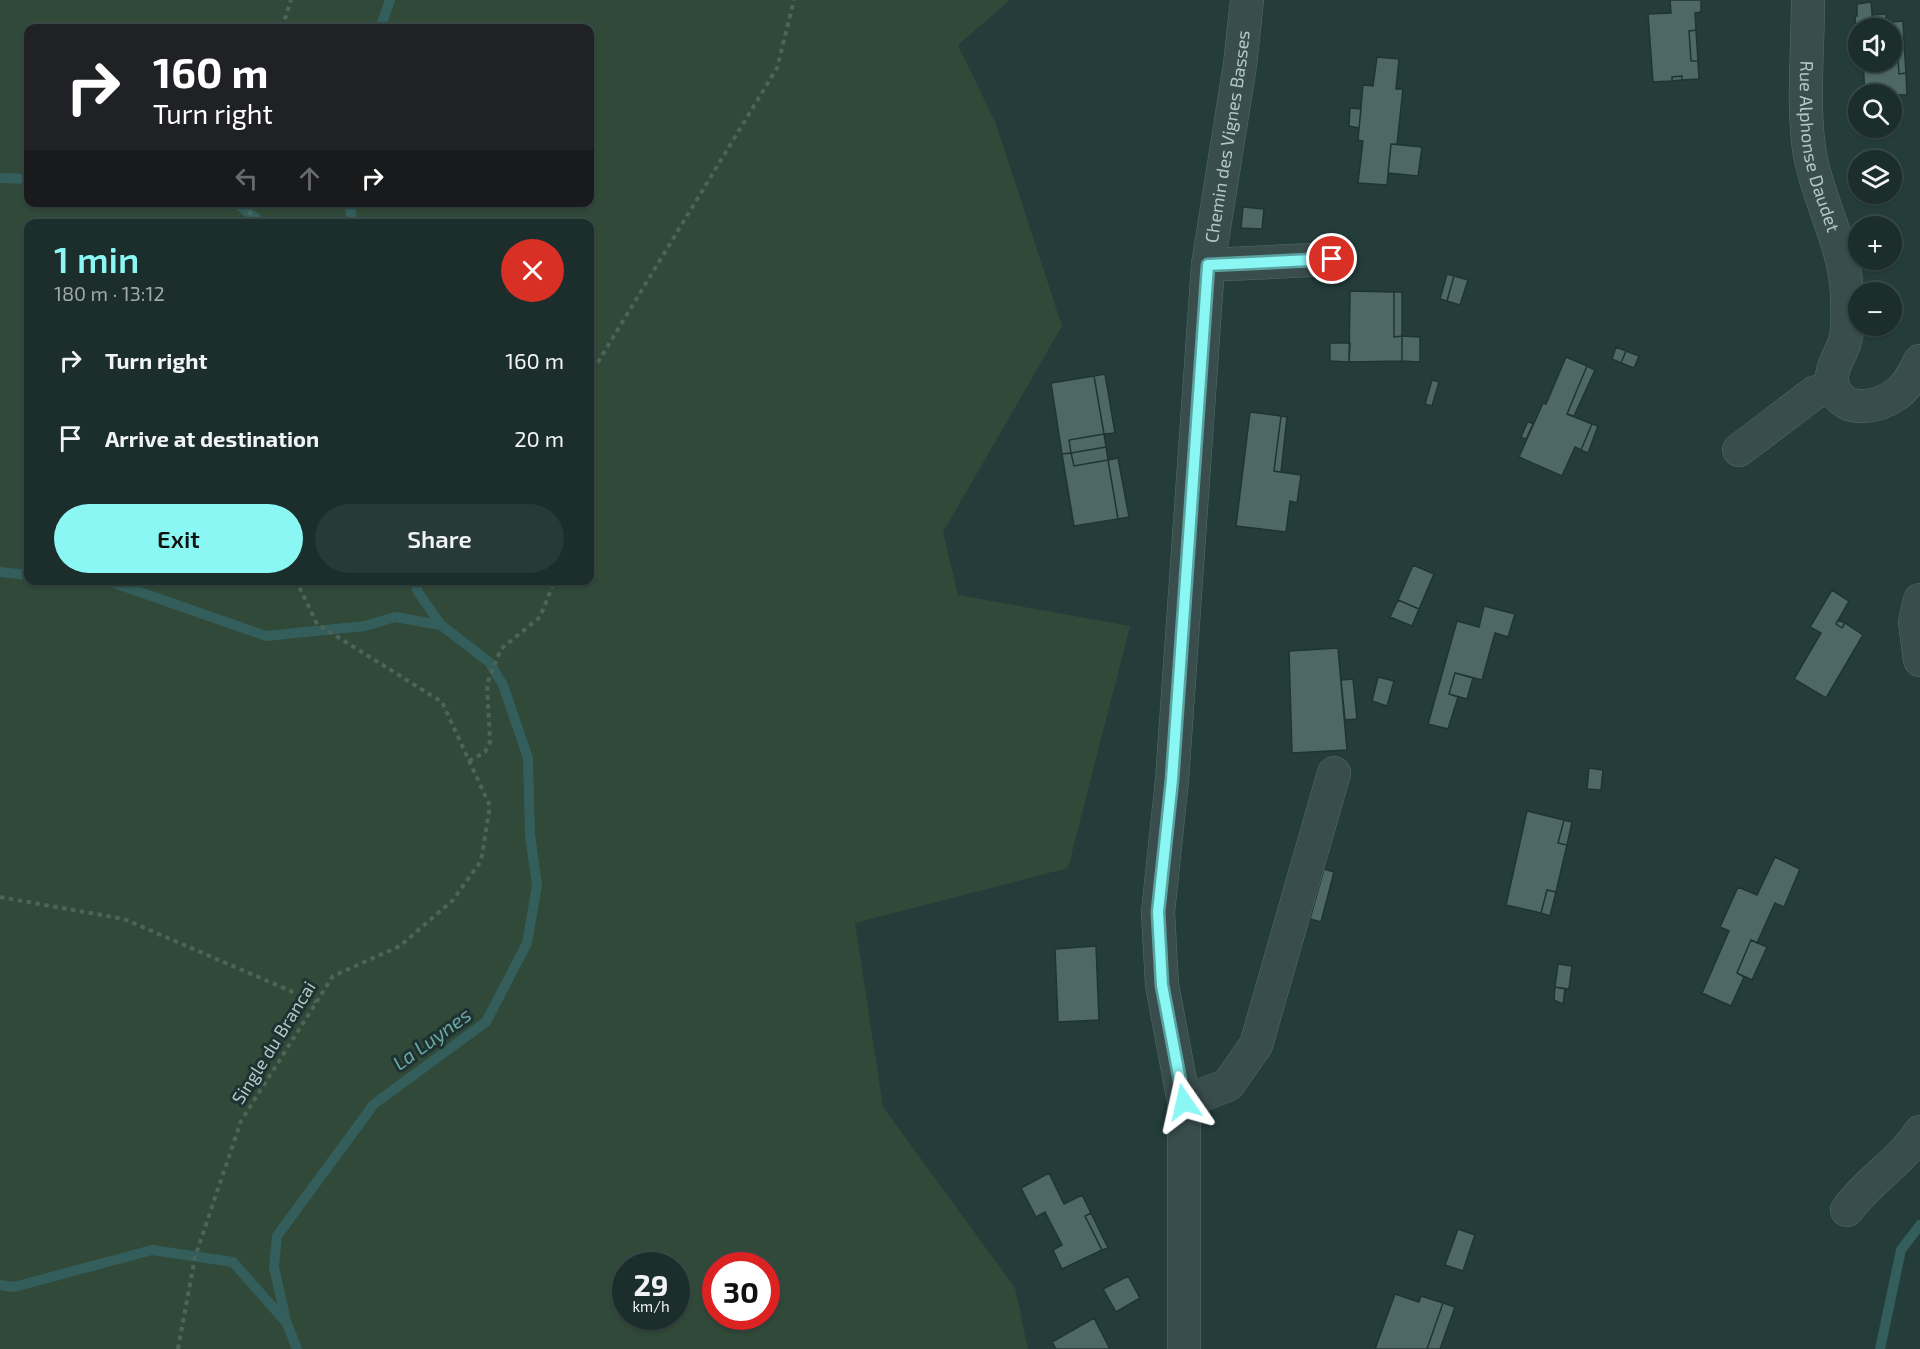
<!DOCTYPE html>
<meta charset="utf-8">
<style>
body{margin:0;font-family:"Exo 2",sans-serif;background:#283a38;color:#f1f3f6;height:100vh;display:flex;flex-direction:column;font-size:22px;white-space:nowrap}
*{box-sizing:border-box;margin:0}
p{font-size:20px;color:#a0a8a9}
.icon{flex:none;width:33px;height:33px;fill:none;stroke:currentColor;stroke-width:2;stroke-linecap:round;stroke-linejoin:round}
.map{position:relative;flex:1;overflow:hidden}
.side{position:absolute;left:24px;top:219px;width:570px;height:366px;display:flex;flex-direction:column;background:#1b2e2c;border-radius:12px;box-shadow:0 2px 4px #0004,0 0 0 2px #394a48}
.side>*{flex:none}
.banner{position:absolute;left:24px;top:24px;width:570px;height:183px;border-radius:12px;box-shadow:0 2px 4px #0004,0 0 0 2px #394a48;background:#202124;color:#fff;overflow:hidden}
.buttons{position:absolute;left:1848px;top:18px;display:grid;gap:12px}
.buttons a{display:grid;place-items:center;width:54px;height:54px;border-radius:50%;background:#1b2e2c;box-shadow:0 2px 4px #0004,0 0 0 2px #394a48;font-size:30px}
.speed{position:absolute;left:612px;top:1252px;display:flex;gap:12px;font-size:30px;font-weight:700;text-align:center}
.speed>*{display:grid;place-content:center;width:78px;height:78px;border-radius:50%;background:#1b2e2c;box-shadow:0 2px 4px #0004,0 0 0 2px #394a48;line-height:1}
.speed small{font-size:15px;font-weight:400}
.speed .limit{border:9px solid #d22;background:#fff;color:#111}
.pin{position:absolute;display:grid;place-items:center;width:51px;height:51px;color:#fff;margin:-26px;border:3px solid #fff;border-radius:50%;box-shadow:0 2px 6px #0007}
.me{position:absolute;width:66px;margin:-33px;rotate:349deg;stroke-linejoin:round;filter:drop-shadow(0 0 4px #0008)}
.turn{display:flex;align-items:center;gap:21px;height:126px;padding:0 30px;font-size:27px}
.turn .icon{width:78px;height:78px;stroke-width:2.5}
.turn b{display:block;font-size:42px;line-height:51px}
.lanes{display:flex;align-items:center;height:57px;padding:0 30px;background:#0003;justify-content:center;gap:30px;direction:ltr}
.lanes .off{opacity:.35}
.round{display:grid;place-items:center;flex:none;width:63px;height:63px;border-radius:32px;background:#283a38}
.overview{display:flex;align-items:center;justify-content:space-between;height:102px;padding:0 30px}
h1{font-size:36px;font-weight:600;line-height:45px;color:#8af7f4}
.cta{display:flex;gap:12px;margin-top:auto;padding:12px 30px}
.cta a{flex:1;height:69px;border-radius:36px;background:#8af7f4;color:#111;font-size:24px;font-weight:600;line-height:69px;text-align:center}
.cta a+a{background:#283a38;color:#f1f3f6}
ul{padding:0;list-style:none}
li{display:flex;align-items:center;gap:18px;height:78px;padding:0 30px}
li div{flex:1}
li b{display:block;font-size:22px}
li em{font-style:normal}
.map>svg:first-child{display:block}
.green{fill:#314938;fill-rule:evenodd}
.lines{fill:none;stroke-linecap:round;stroke-linejoin:round}
.stream{stroke:#335e5b;stroke-width:10}
.building{fill:#4d6867;stroke:#1f3433;stroke-width:1.5}
.minor-casing{stroke:#566b6a;stroke-width:34}
.path{stroke:#4d6458;stroke-width:4;stroke-dasharray:4.5 4.5;stroke-linecap:butt}
.minor{stroke:#384d4c;stroke-width:33}
.route-casing{stroke:#5aa19f;stroke-width:15}
.route{stroke:#8af7f4;stroke-width:10}
.labels{text-anchor:middle;stroke-width:6;stroke-linejoin:round;paint-order:stroke}
.street-label{font-size:18px;fill:#b4c8c8;stroke:#1d3231}
.water-label{font-size:20px;font-style:italic;fill:#6da7a3;stroke:#1d3231}
</style>
<div class="map">
<svg width="1920" height="1349" viewBox="0 0 1920 1349">
<rect width="100%" height="100%" fill="#243d3b"/>
<path class="green" d="M0,0h1010l-52,45 38,79 66,202 -119,206 15,63 172,31 -62,242 -213,55 28,184 132,181 13,61h-1028zM590,28v174h-562v-174zM28,224h562v356h-562zM626,1266h50v51h-50zM716,1266h50v51h-50z"/>
<g class="lines">
<path class="stream" d="M380,28l10,-28
M0,178l28,1
M235,202l28,22
M350,202l2,22
M0,572l28,3
M91,580l20,2 155,54 99,-10 30,-9 46,8
M0,1285l14,2 138,-37 81,12 52,59
M297,1349l-11,-28 -12,-54 3,-31 97,-132 112,-82 41,-79 10,-57 -7,-52 -2,-76 -25,-73 -14,-23 -48,-37 -23,-33 -3,-12
M1880,1349l21,-99 19,-25"/>
</g>
<path class="building" d="M1670,0h31v12l-6,1 1,17 -7,1 2,30h7l1,18 -17,1v-4l-10,1v4l-19,1 -5,-68 23,-1z
M1871,2l2,22 30,-3 1,21h-7l2,32 7,-1 1,22 -42,-1 -2,-32h29v-34h-34v29l-3,-41h2v-12z
M1886,14v9l-13,1 -1,-9z
M1696,30l2,31h-7l-2,-30z
M1897,42h7l2,31 -7,1z
M1377,57l22,2 -3,30h7l-6,55h-6l-4,41 -29,-2 5,-42 -5,-1 5,-55 10,1z
M1682,76v4l-10,1v-4z
M1350,108l11,1 -2,19 -10,-2z
M1391,144l31,3 -4,29 -30,-3z
M1243,207l21,2 -2,20 -21,-1z
M1447,274l7,2 -7,25 -7,-2z
M1454,276l14,4 -8,25 -13,-4z
M1350,291l44,1v45l8,-1v25l-53,1z
M1394,292h8v44l-8,1z
M1402,336l18,1v25l-18,-1z
M1330,343h20l-1,19 -19,-1z
M1616,347l10,4 -5,12 -9,-4z
M1626,351l13,5 -5,12 -13,-5z
M1566,357l21,9 -20,48 25,10 -11,26 -6,-3 -13,29 -43,-19 24,-54 3,1z
M1587,366l8,4 -21,46 -7,-2z
M1105,374l10,59 -11,1 -10,-58z
M1094,376l10,58 -35,6 2,13 -9,1 -11,-71z
M1432,380l7,2 -7,24 -7,-2z
M1250,412l31,4 -7,55 27,4 -4,28 -7,-2 -4,31 -50,-6z
M1281,416l6,1 -6,55 -7,-1z
M1528,421l5,3 -7,15 -5,-2z
M1592,424l6,2 -10,27 -7,-3z
M1104,434l2,13 -35,6 -2,-13z
M1106,447l2,13 -34,6 -3,-13z
M1071,453l3,13 34,-6 10,59 -44,7 -12,-72z
M1118,458l11,59 -11,2 -10,-59z
M1413,565l21,9 -15,35 -21,-9z
M1832,590l17,11 -13,23 6,4 3,-5 18,12 -37,63 -32,-19 27,-46 -11,-6z
M1398,600l21,9 -7,17 -22,-9z
M1484,606l31,8 -7,23 -13,-4 -13,47 -27,-7 -6,21 9,3 -10,32 -20,-5 29,-103 22,6z
M1838,620l7,3 -3,5 -6,-4z
M1338,648l9,102 -55,3 -3,-102z
M1455,673l18,5 -6,21 -18,-5z
M1378,677l16,4 -7,25 -15,-5z
M1353,679l4,40 -12,1 -4,-40z
M1589,768l14,2 -2,20 -14,-1z
M1527,811l37,9 -6,23 9,2 -11,47 -9,-2 -6,23 -35,-8z
M1564,820l8,2 -5,23 -9,-2z
M1775,857l25,12 -16,38 -9,-4 -18,40 -6,-3 -14,33 7,4 -13,29 -29,-13 27,-62 -9,-4 18,-40 19,8z
M1324,869l10,3 -13,50 -11,-3z
M1547,890l9,2 -6,24 -9,-3z
M1751,940l16,7 -15,33 -15,-7z
M1096,946l3,74 -41,2 -3,-73z
M1558,964l14,2 -3,23 -14,-2z
M1555,987l10,2 -2,15 -9,-4z
M1049,1173l15,31 18,-9 9,18 -6,3 17,34 -40,19 -9,-19 9,-5 -17,-33 -9,5 -15,-29z
M1091,1213l17,35 -6,2 -17,-34z
M1458,1229l17,6 -12,36 -18,-6z
M1128,1276l12,22 -24,14 -13,-23z
M1395,1294l24,8 2,-6 22,7 -16,46h-52z
M1443,1303l12,4 -15,42h-13z
M1094,1318l16,31h-54l-4,-7z"/>
<g class="lines">
<defs>
<g id="minor">
<path id="s1" d="M1808,0c0,48 -6,108 2,155 9,48 36,92 37,141 0,14 2,32 -2,45 -5,17 -18,30 -11,48 11,26 45,18 63,5 11,-8 17,-21 23,-33"/>
<path d="M1208,265l124,-6"/>
<path d="M1739,450l75,-57 19,-6"/>
<path d="M1920,600l-5,22 5,38"/>
<path d="M1184,1102l44,-17 28,-40 78,-272"/>
<path d="M1847,1210c21,-29 54,-48 73,-78"/>
<path id="s2" d="M1184,1349v-247l-22,-117 -4,-73 14,-132 36,-515 32,-200 7,-65"/>
</g>
</defs>
<use href="#minor" class="minor-casing"/>
<path class="path" d="M282,28l9,-28
M247,202l6,22
M590,367l8,-5 179,-294 17,-68
M469,761l16,-9 5,-10 -3,-58 14,-35 39,-32 15,-37
M0,897l124,22 192,83
M178,1349l17,-92 46,-136 92,-145 67,-30 53,-46 28,-39 9,-55 -48,-104 -125,-78 -21,-44"/>
<use href="#minor" class="minor"/>
</g>
<g class="lines">
<defs>
<path id="route" d="M1184,1102l-22,-117 -4,-73 14,-132 36,-515 124,-6"/>
</defs>
<use href="#route" class="route-casing"/>
<use href="#route" class="route"/>
</g>
<g class="labels">
<g class="street-label">
<text dy="6" stroke="none"><textPath href="#s2" startOffset="1218">Chemin des Vignes Basses</textPath></text>
<text dy="6" stroke="none"><textPath href="#s1" startOffset="148">Rue Alphonse Daudet</textPath></text>
<text transform="translate(274 1043) rotate(-58)" y="6">Single du Brancai</text>
</g>
<g class="water-label">
<text transform="translate(432 1039) rotate(-36)" y="7">La Luynes</text>
</g>
</g>
</svg>
<div class="buttons">
<a><svg class="icon" aria-label="sound" viewBox="0 0 24 24"><path d="M4 9h4l5-4v14l-5-4H4zM17 9q2 3 0 6"/></svg></a>
<a><svg class="icon" aria-label="search" viewBox="0 0 24 24"><circle cx="10" cy="10" r="6"/><path d="M15 15l6 6"/></svg></a>
<a><svg class="icon" aria-label="layers" viewBox="0 0 24 24"><path d="M12 4l9 5-9 5-9-5zM3 14l9 5 9-5"/></svg></a>
<a>+</a>
<a>−</a>
</div>
<div class="speed"><div>29<small>km/h</small></div><div class="limit">30</div></div>
<div class="pin" style="left:1332px;top:259px;background:#d93025"><svg class="icon" aria-label="arrive" viewBox="0 0 24 24"><path d="M6 21V4h12l-3 4 3 4H6"/></svg></div>
<svg class="me" style="left:1184px;top:1102px" viewBox="-20 -20 40 40"><path d="M0-17L14 15 0 8-14 15z" fill="#8af7f4" stroke="#fff" stroke-width="4"/></svg>
<div class="banner">
<div class="turn"><svg class="icon" aria-label="right" viewBox="0 0 24 24"><path d="M7 20v-9h11M14 6l5 5-5 5"/></svg><div><b>160 m</b>Turn right</div></div>
<div class="lanes"><svg class="icon off" aria-label="left" viewBox="0 0 24 24"><path d="M17 20v-9H6M10 6l-5 5 5 5"/></svg><svg class="icon off" aria-label="ahead" viewBox="0 0 24 24"><path d="M12 20V5M6 11l6-6 6 6"/></svg><svg class="icon" aria-label="right" viewBox="0 0 24 24"><path d="M7 20v-9h11M14 6l5 5-5 5"/></svg></div>
</div>
<section class="side">
<div class="overview"><div><h1>1 min</h1><p>180 m · 13:12</p></div><a class="round" style="background:#d93025;color:#fff"><svg class="icon" aria-label="close" viewBox="0 0 24 24"><path d="M6 6l12 12M18 6L6 18"/></svg></a></div>
<ul>
<li><svg class="icon" aria-label="right" viewBox="0 0 24 24"><path d="M7 20v-9h11M14 6l5 5-5 5"/></svg><div><b>Turn right</b></div><em>160 m</em></li>
<li><svg class="icon" aria-label="arrive" viewBox="0 0 24 24"><path d="M6 21V4h12l-3 4 3 4H6"/></svg><div><b>Arrive at destination</b></div><em>20 m</em></li>
</ul>
<div class="cta"><a>Exit</a><a>Share</a></div>
</section>
</div>
